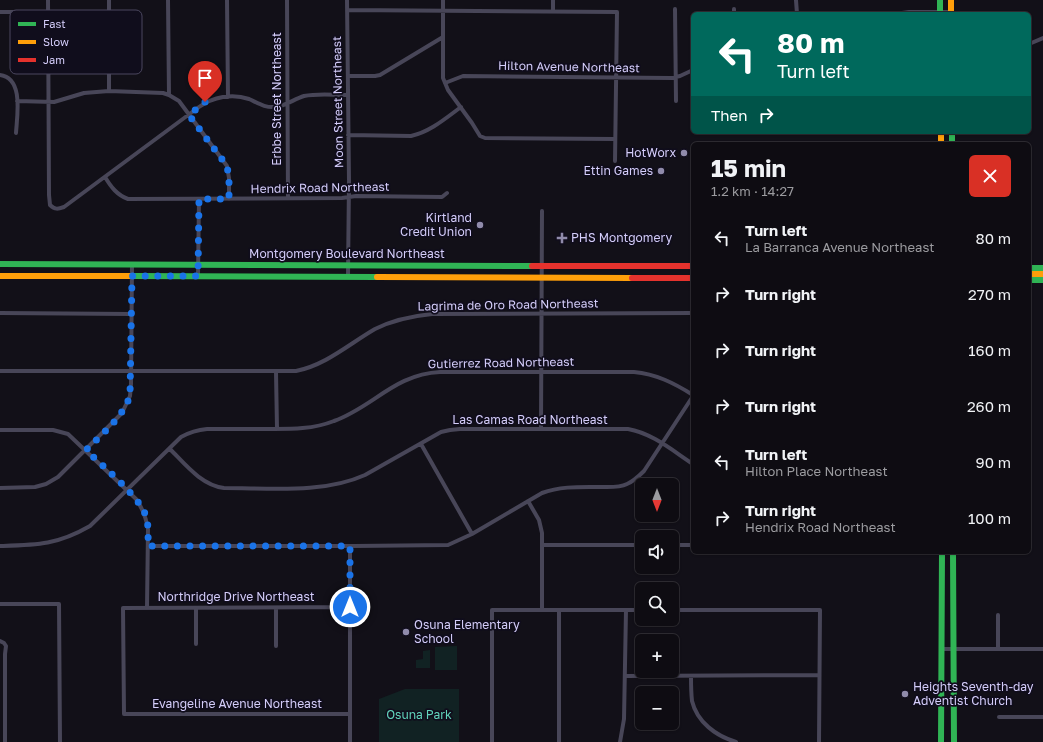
<!DOCTYPE html>
<meta charset="utf-8">
<style>
body{margin:0;font-family:"Golos Text",sans-serif;background:#1c1a20;color:#f1f3f6;height:100vh;display:flex;flex-direction:column;font-size:15px;white-space:nowrap}
*{box-sizing:border-box;margin:0}
p{font-size:13px;color:#9b9b9f}
.icon{flex:none;width:22px;height:22px;fill:none;stroke:currentColor;stroke-width:2;stroke-linecap:round;stroke-linejoin:round}
.map{position:relative;flex:1;overflow:hidden}
.details{position:absolute;left:691px;top:142px;width:340px;height:412px;display:flex;flex-direction:column;background:#0e0c12;border-radius:6px;box-shadow:0 1px 3px #0004,0 0 0 1px #2e2c32}
.details>*{flex:none}
.guide{position:absolute;left:691px;top:12px;width:340px;height:122px;border-radius:6px;box-shadow:0 1px 3px #0004,0 0 0 1px #2e2c32;background:#00695c;color:#fff;overflow:hidden}
.needle{width:26px;rotate:180deg}
.controls{position:absolute;left:635px;top:478px;display:grid;gap:8px}
.controls a{display:grid;place-items:center;width:44px;height:44px;border-radius:6px;background:#0e0c12;box-shadow:0 1px 3px #0004,0 0 0 1px #2e2c32;font-size:20px}
.pin{position:absolute;display:grid;place-items:center;width:34px;height:34px;color:#fff;margin:-41px -17px;border-radius:50% 50% 50% 0;rotate:-45deg;box-shadow:0 0 4px #0007}
.pin .icon{rotate:45deg}
.me{position:absolute;width:44px;margin:-22px;rotate:0deg;stroke-linejoin:round;filter:drop-shadow(0 0 3px #0008)}
.turn{display:flex;align-items:center;gap:14px;height:84px;padding:0 20px;font-size:18px}
.turn .icon{width:52px;height:52px;stroke-width:2.5}
.turn b{display:block;font-size:28px;line-height:34px}
.then{display:flex;align-items:center;height:38px;padding:0 20px;background:#0003;gap:8px;font-size:15px}
.round{display:grid;place-items:center;flex:none;width:42px;height:42px;border-radius:6px;background:#1c1a20}
.summary{display:flex;align-items:center;justify-content:space-between;height:68px;padding:0 20px}
h1{font-size:24px;font-weight:700;line-height:30px}
ul{padding:0;list-style:none}
li{display:flex;align-items:center;gap:12px;height:56px;padding:0 20px}
li div{flex:1}
li b{display:block;font-size:15px}
li em{font-style:normal}
.map>svg:first-child{display:block}
.green{fill:#112223}
.lines{fill:none;stroke-linecap:round;stroke-linejoin:round}
.street{stroke:#484658;stroke-width:4}
.fast{stroke:#30b455;stroke-width:6}
.slow{stroke:#ff9f0a;stroke-width:6}
.jam{stroke:#e5322d;stroke-width:6}
.route{stroke:#1a73e8;stroke-width:7;stroke-dasharray:0 12.6}
.poi-dot{fill:#908bab;stroke:#100d1c;stroke-width:1.5}
.labels{text-anchor:middle;stroke-width:3.5;stroke-linejoin:round;paint-order:stroke}
.street-label{font-size:12px;fill:#d4cdfa;stroke:#100d1c}
.poi-label{font-size:12px;fill:#d4cdfa;stroke:#100d1c;text-anchor:end}
.park-label{font-size:12px;fill:#61d2bb;stroke:#100d1c}
.key{fill:#100d1c;stroke:#4b475f;stroke-width:1}
.key-label{font-size:11px;fill:#d4cdfa}
</style>
<div class="map">
<svg width="1043" height="742" viewBox="0 0 1043 742">
<rect width="100%" height="100%" fill="#121018"/>
<path class="green" d="M457,646v24h-22v-23z
M430,650v18h-14v-8l7,-1v-8z
M405,689h54v53h-80v-43z"/>
<g class="lines">
<path class="street" d="M48,0l1,195 1,10c5,5 8,4 14,2l135,-100c14,-10 33,-14 50,-8 9,4 16,9 26,8 11,-1 19,-8 29,-11 14,-3 30,-1 43,-1
M109,0v91
M168,0l1,95
M227,0l1,97
M287,0l1,198
M347,0l2,181 -1,95
M443,0v78l5,12 24,33 8,13 5,2 130,1
M796,0l1,14
M675,9l1,92
M734,9v5
M347,10l270,2 -2,149
M0,12h48
M553,12v-12
M895,14l14,-2h42
M1029,44l14,-6
M0,75c24,3 17,41 16,58
M348,76h27l5,-1 63,-38
M445,83l18,-7 208,2 9,-2 13,-6
M17,101l37,1 30,-9 25,-2 54,2 6,2 10,6 48,65 2,12v21
M348,135l63,1c19,-4 35,-18 50,-29
M105,177c6,10 12,18 23,22l214,-1 14,-2 86,1 5,-4
M198,276l1,-77
M0,313l131,1
M0,371h296c30,-6 53,-27 79,-42 18,-9 37,-13 57,-15l261,-1
M276,372l1,57
M541,429l1,-218
M0,430h53l15,4 68,65c7,10 10,18 12,30l-1,79
M421,444l51,90
M170,449c15,15 31,36 54,39 46,0 99,6 141,-13l76,-43 9,-2 10,-1h168c24,4 45,22 65,35
M0,488l35,-1 11,-3 12,-7 64,-64 8,-17 1,-12 1,-120
M528,501l11,19 3,13v77
M542,545h100
M672,545h21
M0,546c37,-1 57,-1 90,-20l91,-89c9,-5 15,-7 26,-8 19,0 38,0 58,0 23,0 46,1 69,-8 39,-14 61,-47 106,-49h194c22,2 40,11 59,23
M148,546h206l94,-1 24,-11 70,-41c19,-7 38,-6 58,-6 9,0 19,1 27,-3 7,-3 12,-8 17,-13l49,-75
M350,546v196
M0,604h59l1,138
M350,607l-227,1 1,106h226
M196,608v36
M276,608v38
M672,610h148l-1,132
M0,641l4,2 2,3 -1,8v88
M942,649h101
M998,649v-34
M625,676l194,-1
M691,676c0,8 0,16 1,25 5,21 24,35 44,41
M999,717h44
M492,742v-132h150
M559,742v-132
M620,742l4,-23 2,-109"/>
<path class="fast" d="M940,0v14
M952,132v12
M0,264l532,2
M1029,268h14
M131,276l246,1
M1029,280h14
M953,552l1,190
M941,742l1,-190"/>
<path class="slow" d="M951,0v14
M941,132v12
M1029,274h14
M0,276h131
M377,277l255,1"/>
<path class="jam" d="M532,266h161
M632,278h61"/>
</g>
<g class="lines">
<path class="route" d="M205,102l-16,13 38,51 2,12v21h-30l-1,77h-66l-2,120c-8,22 -27,37 -44,54 15,15 56,48 60,67 3,9 2,19 2,29h202v61"/>
</g>
<g class="poi-dot">
<circle cx="684" cy="153" r="4"/>
<circle cx="661" cy="171" r="4"/>
<circle cx="480" cy="225" r="4"/>
<path d="M560 232h4v4h4v4h-4v4h-4v-4h-4v-4h4z"/>
<circle cx="406" cy="632" r="4"/>
<circle cx="905" cy="694" r="4"/>
</g>
<g class="labels">
<g class="street-label">
<text transform="translate(569 67) rotate(1)" y="4">Hilton Avenue Northeast</text>
<text transform="translate(277 99) rotate(-90)" y="4">Erbbe Street Northeast</text>
<text transform="translate(338 102) rotate(-91)" y="4">Moon Street Northeast</text>
<text transform="translate(320 188) rotate(-1)" y="4">Hendrix Road Northeast</text>
<text x="347" y="258">Montgomery Boulevard Northeast</text>
<text transform="translate(508 305) rotate(-1)" y="4">Lagrima de Oro Road Northeast</text>
<text transform="translate(501 363) rotate(-1)" y="4">Gutierrez Road Northeast</text>
<text x="530" y="424">Las Camas Road Northeast</text>
<text x="236" y="601">Northridge Drive Northeast</text>
<text x="237" y="708">Evangeline Avenue Northeast</text>
</g>
<g class="poi-label">
<text x="676" y="157">HotWorx</text>
<text x="653" y="175">Ettin Games</text>
<text x="472" y="222">Kirtland<tspan x="472" dy="14">Credit Union</tspan></text>
<text x="571" y="242" text-anchor="start">PHS Montgomery</text>
<text x="414" y="629" text-anchor="start">Osuna Elementary<tspan x="414" dy="14">School</tspan></text>
<text x="913" y="691" text-anchor="start">Heights Seventh-day<tspan x="913" dy="14">Adventist Church</tspan></text>
</g>
<g class="park-label">
<text x="419" y="719">Osuna Park</text>
</g>
</g>
<rect x="10" y="10" width="132" height="64" rx="6" class="key"/>
<rect x="18" y="22" width="18" height="4" fill="#30b455"/>
<rect x="18" y="40" width="18" height="4" fill="#ff9f0a"/>
<rect x="18" y="58" width="18" height="4" fill="#e5322d"/>
<g class="key-label">
<text x="43" y="28">Fast</text>
<text x="43" y="46">Slow</text>
<text x="43" y="64">Jam</text>
</g>
</svg>
<div class="controls">
<a><svg class="needle" viewBox="-14 -14 28 28"><path d="M0-13l5 13h-10z" fill="#e53935"/><path d="M0 13l5-13h-10z" fill="#9b9b9f"/></svg></a>
<a><svg class="icon" aria-label="sound" viewBox="0 0 24 24"><path d="M4 9h4l5-4v14l-5-4H4zM17 9q2 3 0 6"/></svg></a>
<a><svg class="icon" aria-label="search" viewBox="0 0 24 24"><circle cx="10" cy="10" r="6"/><path d="M15 15l6 6"/></svg></a>
<a>+</a>
<a>−</a>
</div>
<div class="pin" style="left:205px;top:102px;background:#d93025"><svg class="icon" aria-label="arrive" viewBox="0 0 24 24"><path d="M6 21V4h12l-3 4 3 4H6"/></svg></div>
<svg class="me" style="left:350px;top:607px" viewBox="-20 -20 40 40"><circle r="17" fill="#1a73e8" stroke="#fff" stroke-width="3"/><path d="M0-11L8 9 0 5-8 9z" fill="#fff"/></svg>
<div class="guide">
<div class="turn"><svg class="icon" aria-label="left" viewBox="0 0 24 24"><path d="M17 20v-9H6M10 6l-5 5 5 5"/></svg><div><b>80 m</b>Turn left</div></div>
<div class="then">Then<svg class="icon" aria-label="right" viewBox="0 0 24 24"><path d="M7 20v-9h11M14 6l5 5-5 5"/></svg></div>
</div>
<section class="details">
<div class="summary"><div><h1>15 min</h1><p>1.2 km · 14:27</p></div><a class="round" style="background:#d93025;color:#fff"><svg class="icon" aria-label="close" viewBox="0 0 24 24"><path d="M6 6l12 12M18 6L6 18"/></svg></a></div>
<ul>
<li><svg class="icon" aria-label="left" viewBox="0 0 24 24"><path d="M17 20v-9H6M10 6l-5 5 5 5"/></svg><div><b>Turn left</b><p>La Barranca Avenue Northeast</p></div><em>80 m</em></li>
<li><svg class="icon" aria-label="right" viewBox="0 0 24 24"><path d="M7 20v-9h11M14 6l5 5-5 5"/></svg><div><b>Turn right</b></div><em>270 m</em></li>
<li><svg class="icon" aria-label="right" viewBox="0 0 24 24"><path d="M7 20v-9h11M14 6l5 5-5 5"/></svg><div><b>Turn right</b></div><em>160 m</em></li>
<li><svg class="icon" aria-label="right" viewBox="0 0 24 24"><path d="M7 20v-9h11M14 6l5 5-5 5"/></svg><div><b>Turn right</b></div><em>260 m</em></li>
<li><svg class="icon" aria-label="left" viewBox="0 0 24 24"><path d="M17 20v-9H6M10 6l-5 5 5 5"/></svg><div><b>Turn left</b><p>Hilton Place Northeast</p></div><em>90 m</em></li>
<li><svg class="icon" aria-label="right" viewBox="0 0 24 24"><path d="M7 20v-9h11M14 6l5 5-5 5"/></svg><div><b>Turn right</b><p>Hendrix Road Northeast</p></div><em>100 m</em></li>
</ul>
</section>
</div>
